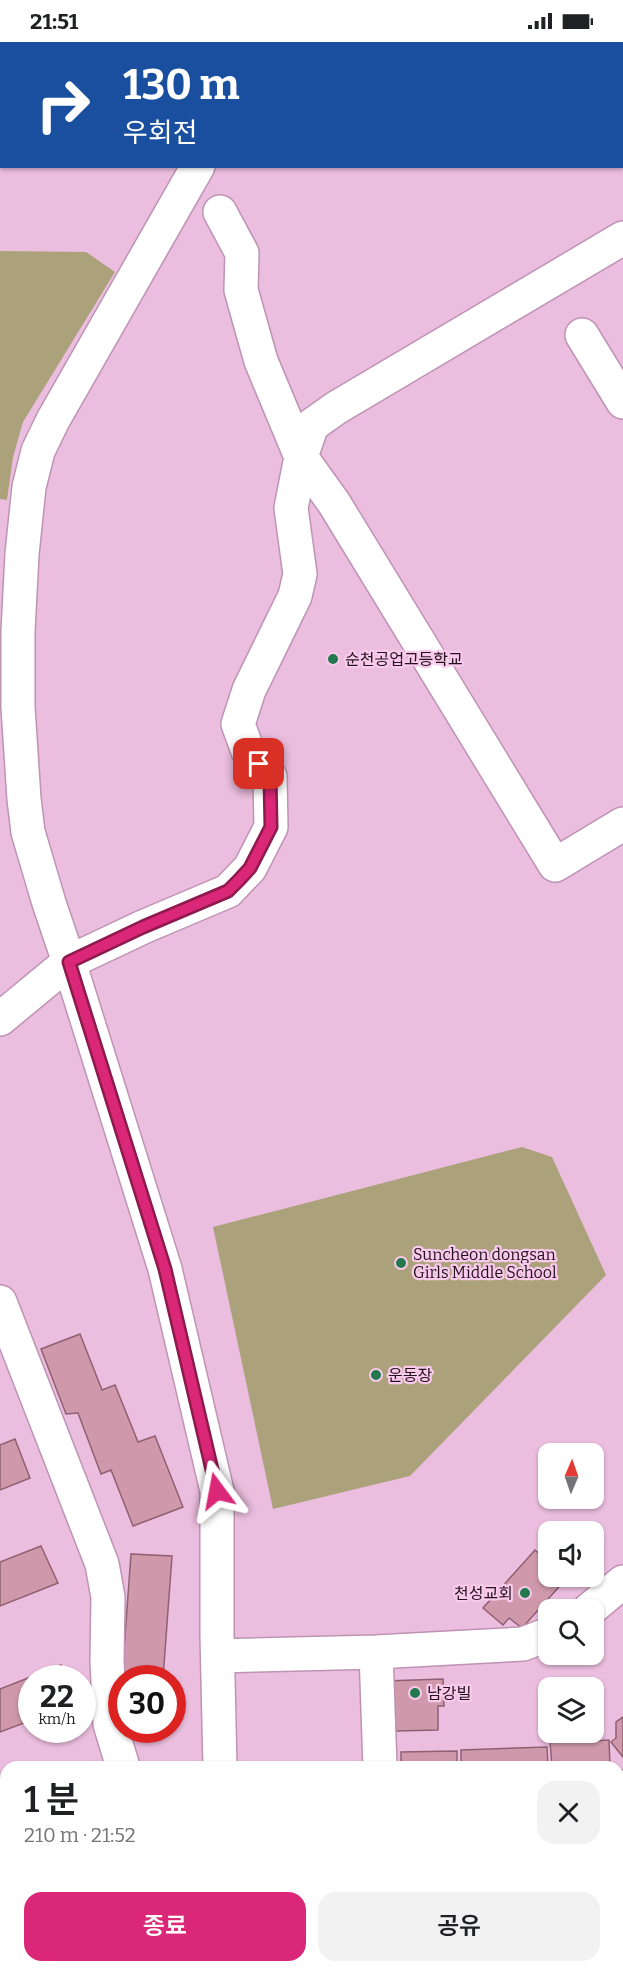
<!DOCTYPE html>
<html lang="ko">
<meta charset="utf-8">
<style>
body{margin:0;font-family:Bitter,"Noto Sans KR",serif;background:#f2f2f2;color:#202124;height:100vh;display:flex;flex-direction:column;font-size:22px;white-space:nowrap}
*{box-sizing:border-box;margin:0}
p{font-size:20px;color:#757577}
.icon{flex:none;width:33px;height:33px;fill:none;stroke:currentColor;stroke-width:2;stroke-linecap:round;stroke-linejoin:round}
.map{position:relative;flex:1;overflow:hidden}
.sheet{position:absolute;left:0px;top:1719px;width:624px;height:212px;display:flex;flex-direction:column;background:#fff;border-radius:18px 18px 0 0;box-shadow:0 2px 4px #0004}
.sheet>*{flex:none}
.banner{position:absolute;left:0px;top:0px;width:624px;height:126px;box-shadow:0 2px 4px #0004;background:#1a4fa0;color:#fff;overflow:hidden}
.needle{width:39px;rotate:2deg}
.fabs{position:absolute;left:538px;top:1401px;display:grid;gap:12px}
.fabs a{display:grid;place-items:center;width:66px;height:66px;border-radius:12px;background:#fff;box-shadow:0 2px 4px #0004;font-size:30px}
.speed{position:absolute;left:18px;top:1623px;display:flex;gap:12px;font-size:30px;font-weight:700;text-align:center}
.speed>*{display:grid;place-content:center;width:78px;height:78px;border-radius:50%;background:#fff;box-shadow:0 2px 4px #0004;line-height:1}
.speed small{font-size:15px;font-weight:400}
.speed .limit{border:9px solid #d22;background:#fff;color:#111}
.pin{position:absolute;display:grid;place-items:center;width:51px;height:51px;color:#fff;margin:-26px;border-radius:12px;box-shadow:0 3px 9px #0006}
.me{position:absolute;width:66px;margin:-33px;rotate:347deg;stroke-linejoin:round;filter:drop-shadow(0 0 4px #0008)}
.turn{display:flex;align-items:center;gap:21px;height:126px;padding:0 24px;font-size:27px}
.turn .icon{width:78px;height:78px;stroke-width:2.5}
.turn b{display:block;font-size:42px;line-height:51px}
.round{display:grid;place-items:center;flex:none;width:63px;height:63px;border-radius:18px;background:#f2f2f2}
.headline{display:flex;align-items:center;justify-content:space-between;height:102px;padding:0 24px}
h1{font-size:36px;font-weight:600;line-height:45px}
.cta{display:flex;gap:12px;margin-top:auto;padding:12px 24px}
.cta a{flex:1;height:69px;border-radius:18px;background:#db2777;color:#fff;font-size:24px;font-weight:600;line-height:69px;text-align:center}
.cta a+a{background:#f2f2f2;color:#202124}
.status{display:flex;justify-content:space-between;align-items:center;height:42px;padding:0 30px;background:#fff;direction:ltr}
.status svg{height:16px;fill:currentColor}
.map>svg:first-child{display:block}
.green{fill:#aba27b}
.building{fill:#cf99ab;stroke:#906071;stroke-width:1.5}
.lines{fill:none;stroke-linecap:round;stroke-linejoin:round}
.minor-casing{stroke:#bf93b3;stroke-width:36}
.minor{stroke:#fff;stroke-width:33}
.route-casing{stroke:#8e194d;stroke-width:15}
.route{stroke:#db2777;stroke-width:10}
.poi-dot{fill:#21794d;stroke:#f9caeb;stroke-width:2}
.labels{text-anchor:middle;stroke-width:4.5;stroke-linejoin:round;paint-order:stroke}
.poi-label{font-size:16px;fill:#22121e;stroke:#f9caeb;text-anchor:start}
</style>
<div class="status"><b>21:51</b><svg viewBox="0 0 49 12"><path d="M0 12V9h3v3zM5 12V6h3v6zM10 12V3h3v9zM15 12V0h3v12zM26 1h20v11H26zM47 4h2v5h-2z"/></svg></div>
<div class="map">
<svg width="623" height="1930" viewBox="0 0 623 1930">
<rect width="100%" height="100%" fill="#ebbdde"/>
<path class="green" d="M0,209l86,1 29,20 -92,150 -10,35 -6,43 -7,-1z
M522,1105l30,10 54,118 -196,201 -137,33 -60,-282z"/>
<path class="building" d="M80,1292l22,56 13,-5 23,57 17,-6 28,71 -50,19 -22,-56 -10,4 -23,-61 -12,1 -25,-65z
M15,1397l15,39 -30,12v-45z
M41,1504l17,37 -58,23v-44z
M535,1508l14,12v14h16l2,2 -45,50 -13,-10 -6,7 -20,-17z
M131,1512l41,2 -9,122h-41z
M61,1623l6,13h-35v42l-32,12v-43z
M443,1637l1,27h-6v24l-43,1v-23h-8l-1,-27z
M623,1675v40l-12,-15 5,-4v-16z
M579,1695h13v4l17,-1 1,27h-58l-2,-25 29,-1z
M547,1705l1,20h-87v-17z
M457,1709v16h-71v-2l15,-1v-12z
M6,1762v45l-6,2v-45z
M623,1768v62l-5,3v-63z
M6,1917v7h112l2,6h-120v-11z"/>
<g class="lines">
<defs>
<path id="minor" d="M265,2l1,-2
M198,124l-145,254 -15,31 -9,36 -7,67 -4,77v76l6,92 4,33 21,71 20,59 96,307 52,222v144l3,132
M220,170l22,41 -1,37 20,71 40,96 33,46 221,362 68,-41
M582,293l41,67
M0,977l69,-57 74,-35 85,-36 22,-23 21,-41 -1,-50 -22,-26 -10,-27 11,-34 46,-94 5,-22 -9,-66 10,-51 11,-32 24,-17 287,-170
M0,1260l102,262 6,33 -1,64 3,63 13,43
M589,1568l34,-28
M376,1610l4,115
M218,1614l158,-4 147,-8 26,-10
M618,1747l5,-2
M0,1861l6,-1
M154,1924l1,6
M383,1924v6
M222,1930v-6
M606,1930l8,-6"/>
</defs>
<use href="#minor" class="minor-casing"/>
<use href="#minor" class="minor"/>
</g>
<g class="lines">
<defs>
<path id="route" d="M217,1449l-52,-222 -96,-307 74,-35 85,-36 11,-11 11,-12 21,-41 -1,-50 -11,-13"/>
</defs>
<use href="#route" class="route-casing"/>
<use href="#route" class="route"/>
</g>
<g class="poi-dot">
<circle cx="333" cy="617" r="6"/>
<circle cx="401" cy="1221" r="6"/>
<circle cx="376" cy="1333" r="6"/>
<circle cx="525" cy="1551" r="6"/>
<circle cx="415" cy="1651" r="6"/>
</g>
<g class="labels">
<g class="poi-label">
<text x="345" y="623">순천공업고등학교</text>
<text x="413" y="1218">Suncheon dongsan<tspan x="413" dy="18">Girls Middle School</tspan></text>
<text x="388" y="1339">운동장</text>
<text x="513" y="1557" text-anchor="end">천성교회</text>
<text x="427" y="1657">남강빌</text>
</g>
</g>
</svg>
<div class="fabs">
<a><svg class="needle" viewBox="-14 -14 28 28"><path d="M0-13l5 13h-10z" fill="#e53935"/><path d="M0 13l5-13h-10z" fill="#757577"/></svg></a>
<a><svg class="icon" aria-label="sound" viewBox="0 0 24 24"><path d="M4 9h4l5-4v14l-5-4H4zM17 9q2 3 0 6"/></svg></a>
<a><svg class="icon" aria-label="search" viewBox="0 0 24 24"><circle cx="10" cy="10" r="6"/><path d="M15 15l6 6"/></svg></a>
<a><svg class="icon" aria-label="layers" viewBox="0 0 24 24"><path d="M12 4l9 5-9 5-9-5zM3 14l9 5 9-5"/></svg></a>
</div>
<div class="speed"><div>22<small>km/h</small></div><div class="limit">30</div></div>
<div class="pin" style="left:259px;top:722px;background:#d93025"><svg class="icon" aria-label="arrive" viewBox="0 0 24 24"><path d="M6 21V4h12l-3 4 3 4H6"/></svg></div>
<svg class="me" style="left:217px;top:1449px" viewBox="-20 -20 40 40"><path d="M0-17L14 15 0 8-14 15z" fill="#db2777" stroke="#fff" stroke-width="4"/></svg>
<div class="banner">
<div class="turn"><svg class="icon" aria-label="right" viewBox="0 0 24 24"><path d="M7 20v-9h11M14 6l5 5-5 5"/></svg><div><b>130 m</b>우회전</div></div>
</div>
<section class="sheet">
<div class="headline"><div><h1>1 분</h1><p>210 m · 21:52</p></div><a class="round"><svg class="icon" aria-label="close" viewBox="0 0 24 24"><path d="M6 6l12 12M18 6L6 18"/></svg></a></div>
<div class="cta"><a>종료</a><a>공유</a></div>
</section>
</div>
